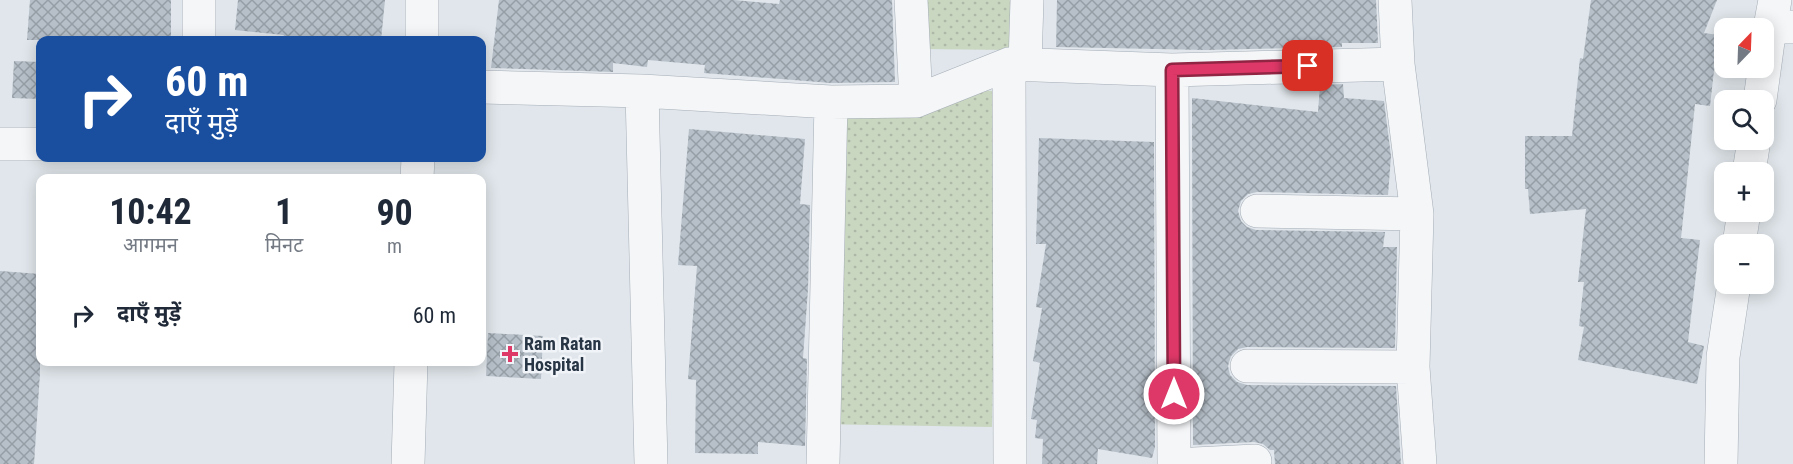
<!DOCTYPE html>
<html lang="hi">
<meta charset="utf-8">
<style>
body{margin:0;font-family:"Roboto Condensed","Noto Sans Devanagari",sans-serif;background:#f2f2f3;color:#1f2937;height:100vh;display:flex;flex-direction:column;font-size:22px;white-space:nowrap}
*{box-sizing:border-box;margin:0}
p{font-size:20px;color:#747a83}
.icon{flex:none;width:33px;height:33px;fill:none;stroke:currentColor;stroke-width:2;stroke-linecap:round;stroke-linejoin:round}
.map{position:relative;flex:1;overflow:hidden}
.side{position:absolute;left:36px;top:174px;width:450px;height:192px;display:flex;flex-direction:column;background:#fff;border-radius:12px;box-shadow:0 3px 15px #0003}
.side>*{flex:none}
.banner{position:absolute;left:36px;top:36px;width:450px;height:126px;border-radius:12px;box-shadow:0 3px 15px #0003;background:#1a4fa0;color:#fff;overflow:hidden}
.needle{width:39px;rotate:23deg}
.buttons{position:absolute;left:1714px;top:18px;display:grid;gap:12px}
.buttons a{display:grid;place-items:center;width:60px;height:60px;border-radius:12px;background:#fff;box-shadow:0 3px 15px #0003;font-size:30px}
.pin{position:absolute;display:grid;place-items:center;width:51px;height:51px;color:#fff;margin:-26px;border-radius:12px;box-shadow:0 3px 9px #0006}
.me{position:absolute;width:66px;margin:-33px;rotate:0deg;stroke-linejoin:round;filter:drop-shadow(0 0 4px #0008)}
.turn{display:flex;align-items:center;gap:21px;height:126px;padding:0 30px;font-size:27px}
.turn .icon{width:78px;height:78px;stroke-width:2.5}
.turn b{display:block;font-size:42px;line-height:51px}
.eta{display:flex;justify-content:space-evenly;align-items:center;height:102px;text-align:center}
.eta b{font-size:36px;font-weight:700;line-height:42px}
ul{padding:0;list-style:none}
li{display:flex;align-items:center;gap:18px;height:78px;padding:0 30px}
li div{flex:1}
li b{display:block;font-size:22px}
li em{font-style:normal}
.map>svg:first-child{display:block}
.garden{fill:url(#garden-dots)}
.building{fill:url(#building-cross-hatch)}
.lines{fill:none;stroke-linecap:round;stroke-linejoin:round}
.minor-casing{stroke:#a5adb6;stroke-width:34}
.minor{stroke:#f4f6f8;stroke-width:33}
.route-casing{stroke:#902443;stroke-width:15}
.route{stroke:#dd3867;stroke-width:10}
.poi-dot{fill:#dd3867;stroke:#f0f4f8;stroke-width:2}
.labels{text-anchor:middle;stroke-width:5;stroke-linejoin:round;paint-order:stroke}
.poi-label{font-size:18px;font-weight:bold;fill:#273544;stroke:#f0f4f8;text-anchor:start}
</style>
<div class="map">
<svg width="1793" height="464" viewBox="0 0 1793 464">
<defs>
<pattern id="garden-dots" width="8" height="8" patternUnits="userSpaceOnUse" patternTransform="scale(1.5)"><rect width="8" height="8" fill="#c9d6c0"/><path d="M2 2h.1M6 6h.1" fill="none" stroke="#adb8a6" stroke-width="1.8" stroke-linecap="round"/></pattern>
<pattern id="building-cross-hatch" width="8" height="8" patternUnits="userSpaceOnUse" patternTransform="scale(1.5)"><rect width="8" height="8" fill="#b7c0c9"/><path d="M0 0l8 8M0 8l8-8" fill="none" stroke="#959da5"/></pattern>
</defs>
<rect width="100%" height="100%" fill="#e0e6eb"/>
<path class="garden" d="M922,0h90l-1,50 -88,-1z
M819,88l178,3 -5,336 -177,-3z"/>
<path class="building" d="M30,0h141v40h-144z
M238,0h147l-4,40h-100l3,-5 -49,-5z
M499,0h235l45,4 1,-4h112l3,82 -64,1 -127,-10 1,-8 -57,-5 -1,7 -34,-4v9l-122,-4z
M1057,0h319l2,43h-36v4l-136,3 -150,-3z
M1591,0h126l-13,33 14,2 -8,71 -15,-2 -14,134 19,2 -12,102 16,4 -7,38 -119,-24 6,-33 -5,-1 5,-44h-6l8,-73 -56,5 -2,-25h-3v-53h47l8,-78 3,1z
M14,61l26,1v37l-28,-1z
M1343,84l1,14 40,3 7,55 -3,39 -131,-3 -9,2 -7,7 -3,10 3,10 6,6 9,3 129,2 -2,15h14l-2,101 -148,-1 -9,2 -7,7 -3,10 2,9 7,7 10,3 149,1 5,78h-126l-1,-14h-4l-7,-6 -9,-2 -61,3 -1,-347 126,14 2,-27z
M689,129l116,10 -5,65 10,1 -2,84 -5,69 4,1 -2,87 -47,-4v12l-63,-1 1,-73 -8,-1 9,-113 -19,-1z
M1039,138l115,4 1,305 -3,11 -54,-9 -1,15h-55l1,-25 -8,-1 2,-18 -6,-1 9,-56 -7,-2 9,-53 -6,-1 10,-63h-10z
M0,271l40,3v99l-6,91h-34z
M488,333l55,3 -2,43 -55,-3z"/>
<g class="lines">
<defs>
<path id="minor" d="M199,0v40
M911,0l5,101
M1395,0l3,64 19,150 -4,153 7,97
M1770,27l5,-27
M422,40v-40
M1009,64l1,400
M1025,64l2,-64
M1172,70l2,394
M482,87l160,4 189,11 85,-1 93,-37 163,6 226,-6
M642,91l9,373
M1760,100l10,-73h23
M0,144h40
M1749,172l5,-32
M417,178l1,-20
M1257,211l160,3
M1739,244l5,-32
M1247,366l166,1
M408,464l3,-102
M823,464l8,-362
M1194,464l61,-3
M1721,464l2,-107 11,-73"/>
</defs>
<use href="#minor" class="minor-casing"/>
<use href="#minor" class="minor"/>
</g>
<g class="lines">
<defs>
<path id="route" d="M1174,394l-2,-324 136,-4"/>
</defs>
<use href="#route" class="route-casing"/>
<use href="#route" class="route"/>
</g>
<path class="poi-dot" d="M507 345h6v6h6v6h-6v6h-6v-6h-6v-6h6z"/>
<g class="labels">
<g class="poi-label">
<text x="524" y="350">Ram Ratan<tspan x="524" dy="21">Hospital</tspan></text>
</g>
</g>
</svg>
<div class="buttons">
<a><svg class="needle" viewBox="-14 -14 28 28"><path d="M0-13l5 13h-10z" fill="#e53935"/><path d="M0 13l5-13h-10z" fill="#747a83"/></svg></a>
<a><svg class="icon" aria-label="search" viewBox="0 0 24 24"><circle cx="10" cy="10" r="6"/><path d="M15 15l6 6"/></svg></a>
<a>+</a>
<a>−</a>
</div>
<div class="pin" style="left:1308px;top:66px;background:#d93025"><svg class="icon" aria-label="arrive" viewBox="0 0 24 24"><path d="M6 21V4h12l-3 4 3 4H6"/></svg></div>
<svg class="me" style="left:1174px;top:394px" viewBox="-20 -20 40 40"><circle r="17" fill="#dd3867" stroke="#fff" stroke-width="3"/><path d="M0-11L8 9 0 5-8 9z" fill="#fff"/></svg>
<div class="banner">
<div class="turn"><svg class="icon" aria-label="right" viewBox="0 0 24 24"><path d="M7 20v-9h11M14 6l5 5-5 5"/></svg><div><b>60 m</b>दाएँ मुड़ें</div></div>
</div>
<section class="side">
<div class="eta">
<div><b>10:42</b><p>आगमन</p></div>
<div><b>1</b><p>मिनट</p></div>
<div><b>90</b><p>m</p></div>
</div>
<ul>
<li><svg class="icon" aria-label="right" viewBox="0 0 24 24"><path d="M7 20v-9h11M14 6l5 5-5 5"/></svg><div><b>दाएँ मुड़ें</b></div><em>60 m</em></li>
</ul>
</section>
</div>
